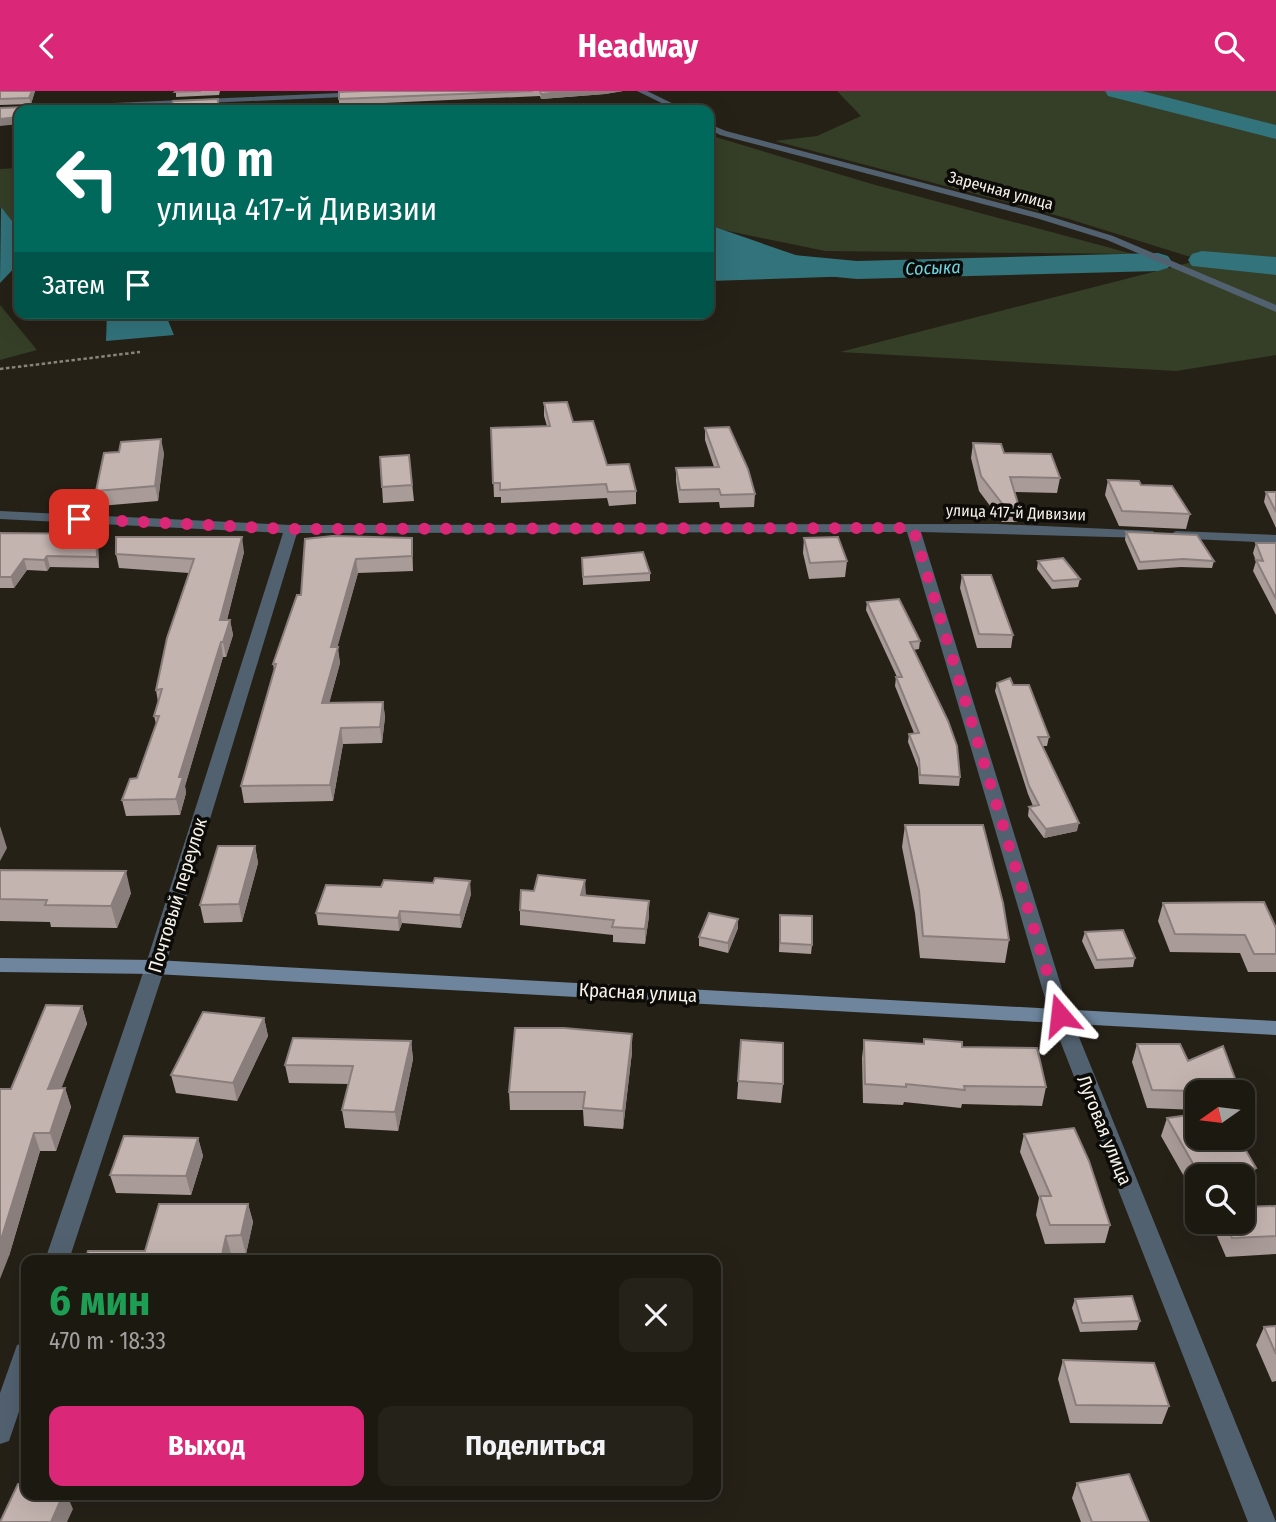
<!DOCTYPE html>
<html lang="ru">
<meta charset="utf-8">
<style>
body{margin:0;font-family:"Fira Sans Condensed",sans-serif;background:#25221a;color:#f1f3f6;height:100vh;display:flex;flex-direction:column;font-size:26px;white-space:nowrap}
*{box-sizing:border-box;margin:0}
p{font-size:23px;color:#a0a09f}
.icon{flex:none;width:38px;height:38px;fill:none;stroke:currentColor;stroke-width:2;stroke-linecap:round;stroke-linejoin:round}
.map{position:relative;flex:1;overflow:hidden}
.panel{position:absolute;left:21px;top:1164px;width:700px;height:245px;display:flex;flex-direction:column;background:#1c1911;border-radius:14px;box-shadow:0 7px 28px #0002,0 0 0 2px #3a3831}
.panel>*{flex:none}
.hud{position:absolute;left:14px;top:14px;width:700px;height:214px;border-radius:14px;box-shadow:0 7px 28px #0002,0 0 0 2px #3a3831;background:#00695c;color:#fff;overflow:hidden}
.needle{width:46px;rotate:256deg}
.tools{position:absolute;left:1185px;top:989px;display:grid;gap:14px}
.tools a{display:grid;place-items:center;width:70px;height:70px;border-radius:14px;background:#1c1911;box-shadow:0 7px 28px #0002,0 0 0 2px #3a3831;font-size:35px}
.pin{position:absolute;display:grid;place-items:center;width:60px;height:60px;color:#fff;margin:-30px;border-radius:14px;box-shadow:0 4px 10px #0006}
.me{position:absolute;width:77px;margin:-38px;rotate:343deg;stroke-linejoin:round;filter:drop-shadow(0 0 5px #0008)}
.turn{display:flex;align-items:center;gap:24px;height:147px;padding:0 28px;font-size:32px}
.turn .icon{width:91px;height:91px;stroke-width:2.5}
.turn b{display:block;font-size:49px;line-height:60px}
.then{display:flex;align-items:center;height:66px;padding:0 28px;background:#0003;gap:14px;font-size:26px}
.round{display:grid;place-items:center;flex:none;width:74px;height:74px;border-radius:14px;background:#25221a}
.overview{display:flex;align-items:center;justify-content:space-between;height:119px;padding:0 28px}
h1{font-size:42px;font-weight:700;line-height:52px;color:#1e9e55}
.primary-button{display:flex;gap:14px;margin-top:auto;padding:14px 28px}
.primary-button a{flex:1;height:80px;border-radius:14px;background:#db2777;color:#fff;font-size:28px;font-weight:700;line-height:80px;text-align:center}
.primary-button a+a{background:#25221a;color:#f1f3f6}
header{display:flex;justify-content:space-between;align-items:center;height:91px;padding:0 28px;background:#db2777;color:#fff;font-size:32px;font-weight:700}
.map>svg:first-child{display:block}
.green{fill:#353e26}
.water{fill:#32737c}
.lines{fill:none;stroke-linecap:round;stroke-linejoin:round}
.river{fill:#32737c;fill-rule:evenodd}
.path{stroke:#89857d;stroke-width:2.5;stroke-dasharray:3.5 2.5;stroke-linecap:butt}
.street{fill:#526170;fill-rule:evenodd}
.secondary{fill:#6e859d;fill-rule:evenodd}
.wall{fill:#a99b97}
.shaded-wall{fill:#897e7b}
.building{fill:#c4b4b0;stroke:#897e7b;stroke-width:2}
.route{stroke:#db2777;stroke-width:12;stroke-dasharray:0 21.6}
.labels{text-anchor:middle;stroke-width:7;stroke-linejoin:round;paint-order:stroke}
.far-street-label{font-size:16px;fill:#f6f3ec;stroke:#0d0b07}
.far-water-label{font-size:18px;font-style:italic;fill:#6ed3e2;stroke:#0d0b07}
.street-label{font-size:19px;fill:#f6f3ec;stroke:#0d0b07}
</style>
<header><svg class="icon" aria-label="back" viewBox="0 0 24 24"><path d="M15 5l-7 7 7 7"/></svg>Headway<svg class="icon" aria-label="search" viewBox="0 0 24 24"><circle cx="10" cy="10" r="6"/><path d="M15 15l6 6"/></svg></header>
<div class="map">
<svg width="1276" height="1431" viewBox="0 0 1276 1431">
<rect width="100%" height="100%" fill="#262117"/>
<path class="green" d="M837,0h439v264l-100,16 -336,-19 360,-92 -134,-42 -291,-77 42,-5 44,-20z
M709,44l163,49 261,70 -308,-3 -116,-24z
M19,77v54l-6,1 -13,-16v-38z
M0,214l37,45 -37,10z"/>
<path class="water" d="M1,116l11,14h7v42l-19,20z
M709,134l147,51 -147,5z
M107,222h58l9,22 -68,6z"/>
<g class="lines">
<path class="river" d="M1105,0h37l134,34v14l-168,-43z
M709,156l148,14 301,-8 10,3 4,6 -4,6 -10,3 -301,8 -148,-14z
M1202,160l74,6v18l-84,-9 -4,-6 4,-6z"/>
<path class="path" d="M0,278l140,-17"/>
<path class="street" d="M637,0h10l39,19h-10z
M363,1l3,4 -366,16v-4z
M709,33l17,7 316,83 71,22 163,69v7l-169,-72 -71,-22 -316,-83 -11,-6z
M0,420l291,14 706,-1 156,7 2,3 -7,4 -227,-6 149,483 206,507h-28l-198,-507 -143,-483 -610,1 -132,434 -96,293h-24l100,-293 138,-434 -283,-14z
M1176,440l100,4v8l-105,-5 -2,-3z
M26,1251v49l-17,50 -9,3v-51l17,-48z"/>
<path class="secondary" d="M0,867l155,2 1121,61v14l-1121,-61 -155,-2z"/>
</g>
<path class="wall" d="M0,0h35l-4,13 -31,1z
M176,0h44l-1,4 -43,2z
M365,0h258l-18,3 -64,5 -1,-3 -201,9v-6z
M544,312l29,19 34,43 29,26v13l-27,2 -2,-8 -106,5v-6h-7l-3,-69 56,-2 -3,-10z
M705,337l50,66 -1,13 -34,1 -1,-6 -40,1 -3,-22v-13l38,-1 -9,-27z
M973,352l31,10 56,25 -3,15 -42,-1 4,15 -2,15h-15l-23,-31 -8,-33z
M164,362l-6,48 -58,5 -4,-15z
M409,364l5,46 -31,2 -1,-16z
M1108,389l33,5 49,29 -4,15 -67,-3 -14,-31z
M1266,401h10v36l-12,-26z
M1126,441l88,29 -2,7 -31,-1 -43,3 -13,-30z
M0,442l98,12 1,23 -49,-1 -3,4 -20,-1 -13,18h-14z
M412,447l1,33 -55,2 -21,74 3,16 -11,40 54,-1 2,15 -3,26 -39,1 -10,57 -89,2 -3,-17 33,-116 -1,-6 28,-69 4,-56z
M804,447l43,23 -2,16 -36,2 -6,-26z
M1256,452h20v72l-23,-44 3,-10 -3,-8z
M244,461l-17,68h3l3,15 -7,22h-3l-38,129 1,7 -6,22 -54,1 -4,-16 15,-22 19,-54 -2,-8 4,-14 -2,-12 33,-117 -70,-5 -3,-14z
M582,467l68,15v8l-67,4z
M1038,470l42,18 -2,8 -26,2 -15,-20z
M962,484l51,60 -2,13h-34l-17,-60z
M867,511l53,39 -1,8 -6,1 47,127 -1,9 -40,-2 -1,-16 -10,-26 1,-8 5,-1 -19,-47 1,-9h1l-31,-67z
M997,592l16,2 36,52 -2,9h-5l35,85 -33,7 -16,-22 1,-9 4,-1 -5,-12 -33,-103z
M905,734l104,115 -4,23 -85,-5 -5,-45 -13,-66z
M255,755l3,17 -16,59 -38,1 -4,-18z
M0,779l131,23 -14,35 -66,-1 -1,-5 -50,-1z
M471,803l-10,34 -59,-5 -3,8 -81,-6 -2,-12z
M585,804l64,21 -4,28 -32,-2v-7l-93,-10v-15z
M1264,811l12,52v18h-28l-8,-19 -70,-1 -12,-31 5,-18z
M780,824l32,30 -1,9 -32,-2z
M738,828v9l-10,25 -29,-7v-9z
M1085,841l50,26 -2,9 -38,2 -13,-28z
M82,915l5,18 -26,64h4l6,19 -15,44h-16l-31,105 2,-167z
M264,927l4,18 -31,65 -61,-8 -5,-18z
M632,943v18l-9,77 -39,-3 -1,-16h-73l-1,-18z
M924,948l38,8 84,40 -4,19 -80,-2 -1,4 -57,-6 -1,3 -40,-2 -1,-45 2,-18 59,4z
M741,949l42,44 -2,19 -44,-4z
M411,950l2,18 -15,72 -53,-3 -3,-18 7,-26 -60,-1 -4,-18z
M1137,953l51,17 52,31h-43v18l-50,-2 -15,-46z
M1167,1027l89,50 -7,18 -7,1v-11h-45v18h-3l-33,-58z
M1024,1043l86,91 -5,18 -60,1 -9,-29 3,-17 -19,-46z
M198,1047l5,18 -12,39 -75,-2 -6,-18z
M248,1113l5,18 -7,32h-15l-1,6h-145l60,-9z
M1276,1115v48l-50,3 -13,-30 2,-6h27z
M1075,1208l65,22 -3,9 -57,2 -8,-24z
M1276,1235v55l-4,1 -16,-37 8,-18z
M1063,1269l106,46 -7,18 -92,-1 -12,-44z
M1077,1392l72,39h-68l-9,-24z"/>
<path class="shaded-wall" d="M32,0h3l-4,13 -2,-6z
M572,0h51l-18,3 -64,5v-5z
M218,8l1,11h-47l-1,-2z
M19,26v7l-19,2v-7z
M161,348l3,14 -6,48 -3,-15z
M96,443l2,11 1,23 -2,-11z
M242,446l2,15 -21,83 -3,-15z
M47,465l3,11 -3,4 -3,-11z
M24,468l3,11 -13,18 -3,-11z
M356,468l2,14 -25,90 -2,-16z
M230,529l3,15 -7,22 -3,-15z
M221,551l2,15 -38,129 1,7 -6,22 -4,-16 3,-22z
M338,556l2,16 -15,56 -3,-16z
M383,611l2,15 -3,26 -2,-16z
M341,637l2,16 -10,57 -3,-16z
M1079,732l-2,8 -33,7 2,-9z
M0,735l7,22 -7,13z
M255,755l3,17 -16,59 -3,-18z
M126,780l5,22 -14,35 -6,-22z
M585,789l1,15 -4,15 -1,-15z
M470,790l1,13 -10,34 -1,-13z
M649,810v15l-4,28v-15z
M400,820l2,12 -3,8 -1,-13z
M738,828v9l-10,25v-10z
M82,915l5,18 -33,83 -6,-18z
M264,927l4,18 -31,65 -4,-18z
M632,943v18l-9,77v-18z
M411,950l2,18 -15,72 -3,-19z
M65,997l6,19 -15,44 -6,-18z
M34,1042l6,18 -31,105 -9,23v-36z
M198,1047l5,18 -12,39 -5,-19z
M248,1113l5,18 -7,32 -5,-19z
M226,1145l5,18 -1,6h-9z
M63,1404h4l6,14 -6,13h-16z"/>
<path class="building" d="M0,0h32l-3,7 -29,1z
M176,0h25l-26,1z
M364,0h169l-194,8v-7z
M540,0h32l-31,3z
M218,8v7l-47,2 2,-7z
M26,16l-2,3h-5v7l-19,2v-11z
M567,311l6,20 20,-1 14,44 22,-1 7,27 -28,1 -2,-8 -106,6v-7h-7l-2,-55 59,-2 -6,-23z
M729,336l19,42 7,25 -34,1 -2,-6 -39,1 -4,-22 43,-1 -14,-39z
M161,348l-6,47 -59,5 8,-38 15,-1 2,-10z
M973,352l28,1 3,9 47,1 9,24 -50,-1 9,30 -15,-1 -23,-30z
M409,364l3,30 -30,2 -2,-30z
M1108,389l31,1 2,4 31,1 18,28 -68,-3z
M1266,401h10v20z
M1126,441l71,3 17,26 -31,-2 -43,3z
M0,442l96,1 1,23 -50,-1 -3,4 -20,-1 -13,18h-11z
M333,445l79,2v18l-56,3 -25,88h7l-16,56 61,-1 -3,25 -39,1 -11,57 -89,1 35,-122h-3l24,-69h4l4,-56z
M116,446h126l-22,83h10l-7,22h-2l-42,135h4l-7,22 -54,1 8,-21 7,-1 22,-62h-5l8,-27 -6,1 11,-52 27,-79 -78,-5z
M838,446l9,24 -37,2 -6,-25z
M1256,452h20v56l-20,-39 7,1z
M643,461l7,21 -67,4 -1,-19z
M1063,467l17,21 -27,2 -15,-20z
M962,484h29l22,60 -34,-1z
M899,508l21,42 -10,1 38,79 9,25 3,31 -40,-2 -1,-16 -10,-25 10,-1 -23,-56h6l-35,-75z
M1010,587l3,7h16l20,52h-11l41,86 -33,6 -17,-22 10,-2 -10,-19 -32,-103z
M905,734h78l20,78 6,37 -86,-4 -4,-45z
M218,755h37l-16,58 -39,1z
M0,779l126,1 -15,35 -66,-1 2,-5 -47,-1z
M538,784l47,5 -4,15 68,6 -4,28 -33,-2 2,-7 -94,-10 1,-20 13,1z
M435,787l35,3 -10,34 -60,-4 -2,7 -82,-5 10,-28 55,2 3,-7 49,3z
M1264,811l12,26v26h-22l-9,-19 -70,-1 -12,-31z
M709,822l29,6 -10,24 -29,-6z
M780,824l32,1v29l-32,-2z
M1123,839l12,28 -38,2 -12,-28z
M46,914l36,1 -34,83 17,-1 -15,45h-16l-34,110v-154h11z
M203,921l61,6 -31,65 -62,-8z
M515,937h49l68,6 -9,77 -40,-3 2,-16h-76z
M293,947l118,3 -16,71 -53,-2 11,-44 -68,-1z
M924,948l38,3v5l75,1 9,39 -82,-1 1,4 -59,-6v3l-41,-3 -1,-44 60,4z
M741,949l42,3v41l-45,-3z
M1137,953h43l8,17 35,-15 17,46 -88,-2z
M1197,1023v23h41l18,31 -56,8 -33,-58z
M1074,1037l15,33 21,64h-60l-10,-29h11l-27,-62z
M124,1045l74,2 -12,38 -76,-1z
M159,1113h89l-7,31 -15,1 -5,24h-136l3,-9h57z
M1276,1115v30l-44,2 -7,-17h17v-14z
M1132,1205l8,25 -58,2 -7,-24z
M1276,1235v28l-12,-27z
M1063,1269l91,3 15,43 -93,-1z
M1129,1383l20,48h-57l-15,-39z
M18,1393l8,1v10h37l-12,27h-51z"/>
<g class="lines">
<path class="route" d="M79,428l212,10 622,-1 147,487"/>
</g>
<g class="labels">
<g class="far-street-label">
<text transform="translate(1001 99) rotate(15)" y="6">Заречная улица</text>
<text transform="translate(1016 421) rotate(2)" y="6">улица 417-й Дивизии</text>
</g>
<g class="far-water-label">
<text transform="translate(933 177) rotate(-2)" y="6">Сосыка</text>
</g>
<g class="street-label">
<text transform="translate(177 804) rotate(-73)" y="7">Почтовый переулок</text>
<text transform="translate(638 901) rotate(3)" y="7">Красная улица</text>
<text transform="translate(1105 1039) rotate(68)" y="7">Луговая улица</text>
</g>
</g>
</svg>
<div class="tools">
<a><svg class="needle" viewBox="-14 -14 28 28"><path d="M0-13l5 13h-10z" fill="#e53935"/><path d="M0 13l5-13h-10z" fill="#a0a09f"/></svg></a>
<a><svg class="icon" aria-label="search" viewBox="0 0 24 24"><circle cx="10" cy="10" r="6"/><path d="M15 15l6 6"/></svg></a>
</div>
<div class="pin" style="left:79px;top:428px;background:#d93025"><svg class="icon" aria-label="arrive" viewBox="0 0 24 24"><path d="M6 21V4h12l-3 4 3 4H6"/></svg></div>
<svg class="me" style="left:1060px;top:924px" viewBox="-20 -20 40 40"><path d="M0-17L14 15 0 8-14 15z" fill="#db2777" stroke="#fff" stroke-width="4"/></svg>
<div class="hud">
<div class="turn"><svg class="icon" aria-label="left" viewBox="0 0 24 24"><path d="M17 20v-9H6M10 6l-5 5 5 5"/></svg><div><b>210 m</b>улица 417-й Дивизии</div></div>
<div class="then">Затем<svg class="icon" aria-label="arrive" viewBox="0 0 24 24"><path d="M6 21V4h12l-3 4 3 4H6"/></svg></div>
</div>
<section class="panel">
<div class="overview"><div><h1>6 мин</h1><p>470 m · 18:33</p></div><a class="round"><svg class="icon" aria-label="close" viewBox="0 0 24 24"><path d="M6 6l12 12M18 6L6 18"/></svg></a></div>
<div class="primary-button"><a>Выход</a><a>Поделиться</a></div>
</section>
</div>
